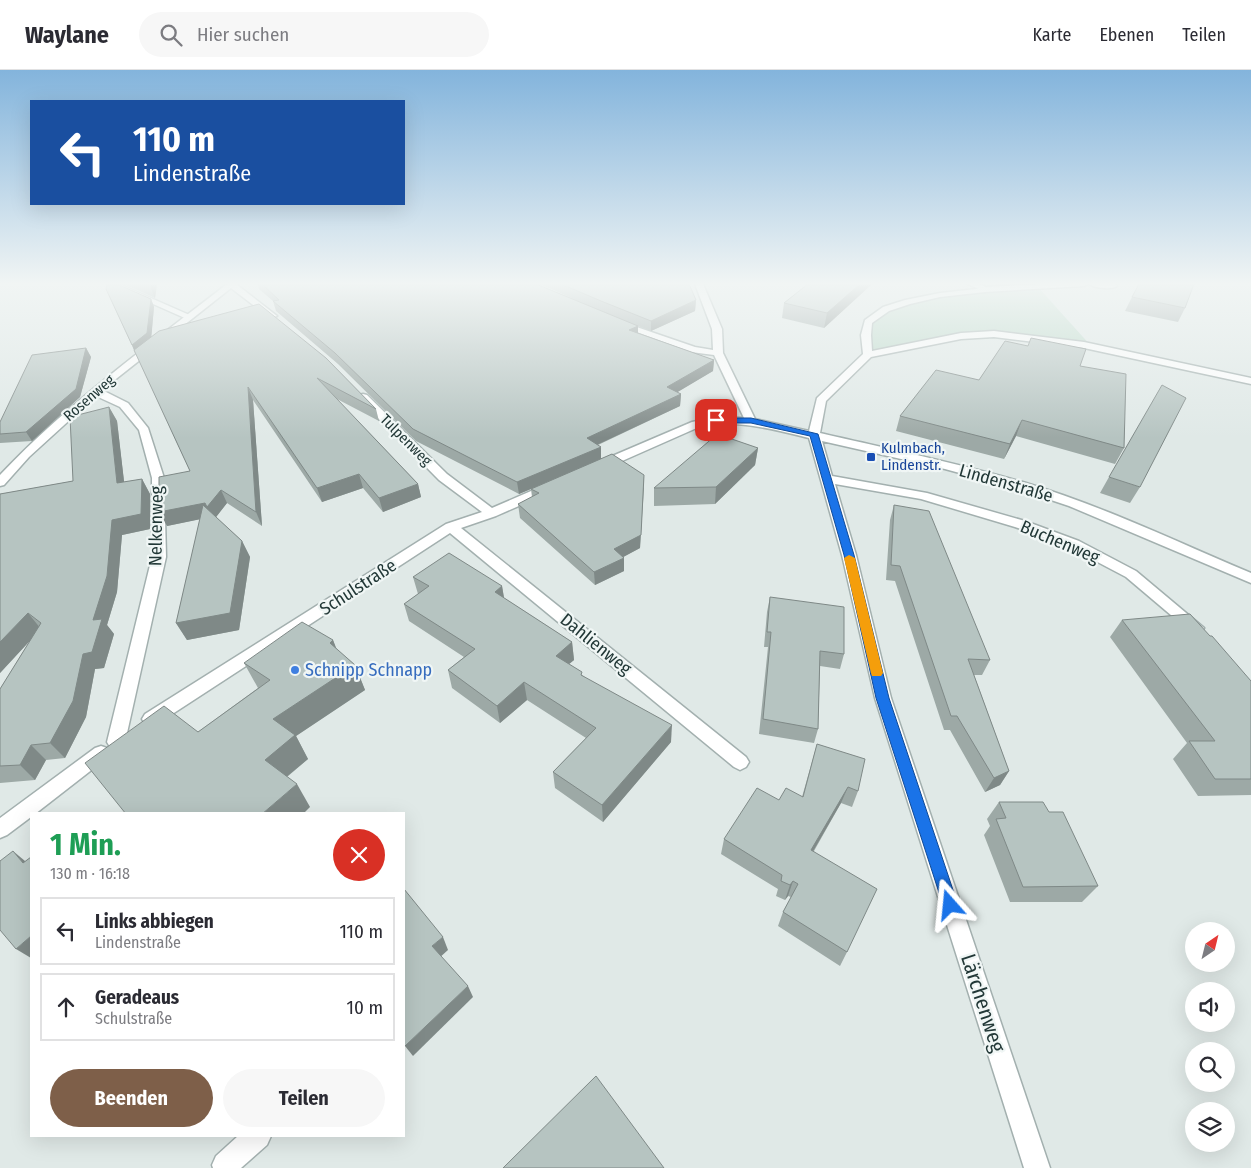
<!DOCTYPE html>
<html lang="de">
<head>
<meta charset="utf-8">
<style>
  :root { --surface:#fff; --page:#f7f7f7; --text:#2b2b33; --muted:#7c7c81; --line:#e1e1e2; --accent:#7e5f49 }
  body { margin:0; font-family:"Fira Sans Condensed",sans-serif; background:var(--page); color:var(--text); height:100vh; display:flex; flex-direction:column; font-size:19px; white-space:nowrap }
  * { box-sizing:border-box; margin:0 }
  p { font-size:16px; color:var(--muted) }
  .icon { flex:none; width:28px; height:28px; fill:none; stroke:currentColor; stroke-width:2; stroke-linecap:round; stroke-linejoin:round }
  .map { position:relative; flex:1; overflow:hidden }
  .side { position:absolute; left:30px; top:742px; width:375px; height:325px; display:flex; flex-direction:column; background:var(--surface); border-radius:0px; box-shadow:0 5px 20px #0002 }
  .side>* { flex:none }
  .guide { position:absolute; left:30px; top:30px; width:375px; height:105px; border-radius:0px; box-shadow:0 5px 20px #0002; background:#1a4fa0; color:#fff; overflow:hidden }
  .needle { width:32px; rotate:35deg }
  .buttons { position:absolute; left:1185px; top:852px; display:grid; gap:10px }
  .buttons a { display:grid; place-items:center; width:50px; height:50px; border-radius:50%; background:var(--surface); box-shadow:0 5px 20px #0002; font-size:25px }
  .pin { position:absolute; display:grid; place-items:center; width:42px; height:42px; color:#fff; margin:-21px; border-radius:10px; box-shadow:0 2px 8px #0006 }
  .me { position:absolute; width:55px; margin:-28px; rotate:342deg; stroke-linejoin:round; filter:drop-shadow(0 0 4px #0008) }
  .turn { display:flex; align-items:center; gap:18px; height:105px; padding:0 20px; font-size:22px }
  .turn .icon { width:65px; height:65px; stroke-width:2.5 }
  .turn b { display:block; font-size:35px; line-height:42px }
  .round { display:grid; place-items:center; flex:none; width:52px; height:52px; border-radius:26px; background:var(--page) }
  .head { display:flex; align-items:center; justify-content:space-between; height:85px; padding:0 20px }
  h1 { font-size:30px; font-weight:700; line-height:38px; color:#1e9e55 }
  .button { display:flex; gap:10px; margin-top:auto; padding:10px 20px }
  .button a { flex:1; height:58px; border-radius:30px; background:var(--accent); color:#fff; font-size:20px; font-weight:700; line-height:58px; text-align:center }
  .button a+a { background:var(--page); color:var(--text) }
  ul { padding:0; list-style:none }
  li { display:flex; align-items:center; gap:15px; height:68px; margin:0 10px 8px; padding:0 10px; border:2px solid var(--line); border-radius:0px }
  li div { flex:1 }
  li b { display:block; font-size:19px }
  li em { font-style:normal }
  header { display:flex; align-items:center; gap:30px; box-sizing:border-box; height:70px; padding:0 25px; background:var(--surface); border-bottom:1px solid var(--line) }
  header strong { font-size:24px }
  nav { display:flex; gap:28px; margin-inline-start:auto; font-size:18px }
  .search { width:350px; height:45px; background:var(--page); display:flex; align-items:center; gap:12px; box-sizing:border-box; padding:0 18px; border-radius:28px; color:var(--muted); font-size:19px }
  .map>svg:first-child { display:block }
  .green { fill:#bbd9c9 }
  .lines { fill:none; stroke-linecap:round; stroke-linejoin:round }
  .service-casing { stroke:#a3b0af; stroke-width:3 }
  .minor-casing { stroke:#a3b0af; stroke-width:3 }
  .service { fill:#fff; fill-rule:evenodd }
  .minor { fill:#fff; fill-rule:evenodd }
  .wall { fill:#9da9a6 }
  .shaded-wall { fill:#7f8987 }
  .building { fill:#b6c4c1; stroke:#7f8987 }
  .route { fill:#1a73e8; stroke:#114b97 }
  .slow { fill:#f59e0b }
  .transit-dot { fill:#1a4fb4; stroke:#f0f6f5; stroke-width:2 }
  .shop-dot { fill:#3f7fe0; stroke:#f0f6f5; stroke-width:2 }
  .labels { text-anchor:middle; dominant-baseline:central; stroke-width:4.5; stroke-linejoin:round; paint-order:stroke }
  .far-street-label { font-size:15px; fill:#223837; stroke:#f0f6f5 }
  .far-transit-label { font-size:15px; fill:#164399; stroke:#f0f6f5; text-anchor:start }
  .street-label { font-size:18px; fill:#223837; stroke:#f0f6f5 }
  .shop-label { font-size:18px; fill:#366cbe; stroke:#f0f6f5; text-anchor:start }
  .near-street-label { font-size:21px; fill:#223837; stroke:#f0f6f5 }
</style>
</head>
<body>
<header>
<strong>Waylane</strong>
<div class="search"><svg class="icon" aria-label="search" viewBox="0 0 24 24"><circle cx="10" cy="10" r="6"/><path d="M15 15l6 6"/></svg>Hier suchen</div>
<nav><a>Karte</a><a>Ebenen</a><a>Teilen</a></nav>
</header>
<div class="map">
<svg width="1251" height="1098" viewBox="0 0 1251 1098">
  <rect width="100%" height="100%" fill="#e0e9e7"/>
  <!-- green -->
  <path class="green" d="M 1037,216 L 1092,277 L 1021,266 L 961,266 L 868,285 L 868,252 L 908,232 L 985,220 Z"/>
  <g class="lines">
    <!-- service casing -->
    <g class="service-casing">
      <g id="service">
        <path d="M 108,214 L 119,214 L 194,247 L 187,249 Z"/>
        <path d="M 968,214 L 979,214 L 986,217 L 1042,214 L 1088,214 L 1084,216 L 985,222 Z"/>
        <path d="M 1089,214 L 1115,214 L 1117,216 C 1111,220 1095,218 1089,214 Z"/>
        <path d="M 238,1066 L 271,1066 L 267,1075 L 241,1098 L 213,1098 L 212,1095 L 216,1086 Z"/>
      </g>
    </g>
    <!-- minor casing -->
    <g class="minor-casing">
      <g id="minor">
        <path d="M 227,214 L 236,214 L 277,246 L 270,248 L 231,218 L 102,320 L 128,333 L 148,358 L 164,408 L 166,487 L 125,672 L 122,677 L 116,679 L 110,677 L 107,672 L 152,487 L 152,408 L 139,360 L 120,337 L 96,326 L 29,387 L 4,415 L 0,416 L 0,405 C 68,333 149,275 227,214 Z"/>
        <path d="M 695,214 L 703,214 L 722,259 L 723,283 L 755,349 L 809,361 L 817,328 L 863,284 L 861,265 L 865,250 L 883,237 L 905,230 L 940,223 L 985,218 L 989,220 L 985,222 L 940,227 L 910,234 L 889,241 L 872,253 L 871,265 L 872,281 L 961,263 L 994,261 L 1084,272 L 1251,308 L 1251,314 L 1084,278 L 994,267 L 961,269 L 871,287 L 826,331 L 820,363 C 889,379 958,393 1026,413 C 1103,436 1177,472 1251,503 L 1251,513 L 1069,436 L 1018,419 L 945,399 L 822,371 L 832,406 L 927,423 L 1025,451 L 1079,471 L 1136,501 L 1204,558 L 1201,562 L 1196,563 L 1191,562 L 1126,507 L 1069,477 L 1015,457 L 921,429 L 835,414 L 856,485 L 891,628 L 1050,1098 L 1024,1098 L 875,628 L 842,485 L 809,368 C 772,359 737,349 699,357 L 604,399 L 600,400 L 594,396 L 596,393 L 692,352 L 716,347 L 744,348 L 714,285 L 691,282 L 615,254 L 616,252 L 622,252 L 695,277 L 713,280 L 712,259 Z"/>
        <path d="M 363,324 L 367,325 L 447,404 L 492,438 L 545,415 L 553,415 L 555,418 L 553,421 L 496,446 L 461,458 L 746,687 L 749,692 L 746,697 L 740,700 L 734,697 L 450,463 L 157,654 L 151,656 L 145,654 L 142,649 L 145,644 L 446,454 L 482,442 L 439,410 L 359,329 L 358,327 L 359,325 Z"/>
        <path d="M 101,676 L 107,678 L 110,683 L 107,688 L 35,744 L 31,744 L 31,747 L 7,765 L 0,768 L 0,748 L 95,678 Z"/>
      </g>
    </g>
    <!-- service -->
    <use href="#service" class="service"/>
    <!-- minor -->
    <use href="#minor" class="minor"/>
  </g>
  <!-- wall -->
  <g class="wall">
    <path d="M 124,214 L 157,214 L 155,228 Z"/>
    <path d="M 258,214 L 536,214 L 576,230 L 540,214 L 689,214 L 696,230 L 695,241 L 651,261 L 638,256 L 638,263 L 714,290 L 713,301 L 677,322 L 681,324 L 680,336 L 598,375 L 601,388 L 644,418 L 640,478 L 623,487 L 624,501 L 595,515 L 520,448 L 518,434 L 532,427 L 531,419 L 519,424 L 416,371 L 338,294 L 276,241 L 273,231 L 259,219 Z"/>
    <path d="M 808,214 L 872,214 L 824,258 L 782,248 L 784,233 Z"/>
    <path d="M 106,219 L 151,229 L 154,237 L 151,267 L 259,234 L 376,339 L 379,351 L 337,329 L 418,414 L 421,427 L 383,442 L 363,418 L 322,432 L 253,330 L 262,456 L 227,433 L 216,447 L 242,471 L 250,487 L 239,560 L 187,570 L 176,553 L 200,449 L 167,456 L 190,401 Z"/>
    <path d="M 1132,227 L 1185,238 L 1178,252 L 1125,241 Z"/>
    <path d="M 86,278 L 91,287 L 80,327 L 32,371 L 0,373 L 0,352 Z"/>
    <path d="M 1080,296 L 1124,378 L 1115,394 L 1016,366 L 1004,389 L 896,361 L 900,346 L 979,310 Z"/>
    <path d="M 109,337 L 117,351 L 124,412 L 142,409 L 150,424 L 150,459 L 122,465 L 117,522 L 107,555 L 114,564 L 104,598 L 95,599 L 86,647 L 65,688 L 46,690 L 35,710 L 0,713 L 0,619 L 31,569 L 0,603 L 0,424 L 73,411 Z"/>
    <path d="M 758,378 L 755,395 L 715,434 L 654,436 L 654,418 Z"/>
    <path d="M 1109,407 L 1140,417 L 1130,433 L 1100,423 Z"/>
    <path d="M 894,435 L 990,590 L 982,605 L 974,605 L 1009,701 L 1000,715 L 985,722 L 950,660 L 944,660 L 895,511 L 886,510 L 890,450 Z"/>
    <path d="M 413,507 L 502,516 L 504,528 L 572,572 L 574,590 L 569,594 L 582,605 L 671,672 L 603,752 L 555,718 L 553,702 L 586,668 L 527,630 L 500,653 L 452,618 L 448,600 L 464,587 L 409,551 L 404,534 L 418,524 Z"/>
    <path d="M 770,527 L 844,584 L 840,599 L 820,596 L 818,659 L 814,673 L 759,664 L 768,577 L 764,577 L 767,542 Z"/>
    <path d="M 1122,550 L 1251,611 L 1251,725 L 1198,726 L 1173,689 L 1187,673 L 1110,567 Z"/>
    <path d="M 333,570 L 336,579 L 355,595 L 365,620 L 296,666 L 308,689 L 287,707 L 310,737 L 198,662 L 258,618 L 244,593 Z"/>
    <path d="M 817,674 L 858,721 L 852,737 L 841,733 L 814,781 L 847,882 L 840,896 L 778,856 L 783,842 L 791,827 L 788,826 L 785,830 L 776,826 L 778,819 L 721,784 L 724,769 L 779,730 L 802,727 Z"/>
    <path d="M 999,732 L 1098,816 L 1082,832 L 1010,832 L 984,765 L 990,756 L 987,749 Z"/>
  </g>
  <!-- shaded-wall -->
  <g class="shaded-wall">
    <path d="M 149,214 L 157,214 L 155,228 Z"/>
    <path d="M 860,214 L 872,214 L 824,258 L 827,243 Z"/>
    <path d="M 151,229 L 154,237 L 151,271 L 135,283 L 132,275 Z"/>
    <path d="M 696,230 L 695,241 L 651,261 L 651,251 Z"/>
    <path d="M 638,256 L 638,267 L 629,260 Z"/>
    <path d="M 86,278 L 91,287 L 80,327 L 32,371 L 26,362 Z"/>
    <path d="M 714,290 L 713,301 L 666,329 L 667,317 Z"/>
    <path d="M 248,317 L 253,330 L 262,456 L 256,442 Z"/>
    <path d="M 681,324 L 680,336 L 588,379 L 587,368 Z"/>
    <path d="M 109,337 L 117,351 L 126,428 L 117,413 Z"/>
    <path d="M 1022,350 L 1016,366 L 1004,389 L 1010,374 Z"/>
    <path d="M 601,377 L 601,389 L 519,424 L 517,412 Z"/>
    <path d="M 758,378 L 755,395 L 715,434 L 716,417 Z"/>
    <path d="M 359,404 L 363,418 L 322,432 L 317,418 Z"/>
    <path d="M 644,405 L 640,478 L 614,492 L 614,479 Z"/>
    <path d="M 142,409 L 150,424 L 150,459 L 122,465 L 117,522 L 107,555 L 114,564 L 104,598 L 95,599 L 86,647 L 65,688 L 50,673 L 83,584 L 93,550 L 112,450 Z"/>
    <path d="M 418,414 L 421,427 L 383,442 L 379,428 Z"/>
    <path d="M 221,420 L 227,433 L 213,451 L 211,447 L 167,456 L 159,442 Z"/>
    <path d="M 242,471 L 250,487 L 239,560 L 187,570 L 176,553 Z"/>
    <path d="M 624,488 L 624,501 L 595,515 L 594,502 Z"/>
    <path d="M 502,516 L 505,534 L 495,522 Z"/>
    <path d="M 28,543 L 41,559 L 0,603 L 0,572 Z"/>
    <path d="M 333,570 L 343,595 L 330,573 Z"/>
    <path d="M 572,572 L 574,590 L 558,603 L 556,586 Z"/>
    <path d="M 355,595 L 365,620 L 296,666 L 308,689 L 279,713 L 265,690 L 273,649 Z"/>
    <path d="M 524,612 L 527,630 L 500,653 L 497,636 Z"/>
    <path d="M 672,655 L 671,672 L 603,752 L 602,735 Z"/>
    <path d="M 31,675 L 46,690 L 35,710 L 20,695 Z"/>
    <path d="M 1009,701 L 1000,715 L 985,722 L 994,708 Z"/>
    <path d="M 297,714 L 310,737 L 303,744 L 262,744 Z"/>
    <path d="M 848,717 L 841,733 L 805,795 L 811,780 Z"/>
    <path d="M 13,781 L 31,796 L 23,793 Z"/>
    <path d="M 793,811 L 788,826 L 785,830 L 790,815 Z"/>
    <path d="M 31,866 L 31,888 L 16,879 Z"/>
    <path d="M 443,867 L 448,880 L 438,889 L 432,876 Z"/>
    <path d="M 468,916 L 473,927 L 413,986 L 405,976 Z"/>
  </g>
  <!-- building -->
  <g class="building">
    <path d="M 107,214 L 117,214 L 151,229 L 147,263 L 132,275 L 106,219 Z"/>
    <path d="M 262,214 L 536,214 L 638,256 L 629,260 L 714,290 L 667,317 L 681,324 L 587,368 L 601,377 L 517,412 L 413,359 L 335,283 L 273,231 L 279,230 Z"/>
    <path d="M 561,214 L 689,214 L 696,230 L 651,251 L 601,231 Z"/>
    <path d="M 808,214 L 860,214 L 827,243 L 784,233 Z"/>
    <path d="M 1139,214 L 1194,214 L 1185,238 L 1132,227 Z"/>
    <path d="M 259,234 L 326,288 L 376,339 L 317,308 L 418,414 L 379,428 L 359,404 L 317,418 L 248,317 L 256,442 L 221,420 L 207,437 L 205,433 L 159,442 L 159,407 L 190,401 L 134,280 L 159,261 Z"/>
    <path d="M 1031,268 L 1086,279 L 1080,296 L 1126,304 L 1124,378 L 1022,350 L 1010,374 L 900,346 L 936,300 L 979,310 L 1005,271 L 1028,276 Z"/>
    <path d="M 86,278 L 76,319 L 26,362 L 0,364 L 0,352 L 32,285 Z"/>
    <path d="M 1162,315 L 1186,328 L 1140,417 L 1109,407 Z"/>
    <path d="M 109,337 L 117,413 L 142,409 L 141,444 L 112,450 L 107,506 L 93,550 L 102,549 L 92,582 L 83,584 L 73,631 L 50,673 L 31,675 L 20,695 L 0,696 L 0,619 L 41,553 L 28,543 L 0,572 L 0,424 L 73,411 L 70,347 Z"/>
    <path d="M 715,366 L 723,366 L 758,378 L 716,417 L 654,418 Z"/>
    <path d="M 612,384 L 644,405 L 641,465 L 614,479 L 624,488 L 594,502 L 518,434 L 539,423 L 531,419 Z"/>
    <path d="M 203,435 L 242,471 L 230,543 L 176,553 Z"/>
    <path d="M 894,435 L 929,441 L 990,590 L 968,589 L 1009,701 L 994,708 L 957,646 L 951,646 L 900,496 L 891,495 Z"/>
    <path d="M 449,483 L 502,516 L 495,522 L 572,572 L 556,586 L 582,602 L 581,605 L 672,655 L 602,735 L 553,702 L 596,658 L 524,612 L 497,636 L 448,600 L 475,579 L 404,534 L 429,516 L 413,507 Z"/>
    <path d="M 770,527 L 844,537 L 844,584 L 820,581 L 818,659 L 763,649 L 771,562 L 767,562 Z"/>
    <path d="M 1190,544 L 1210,566 L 1212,566 L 1251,611 L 1251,709 L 1215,709 L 1189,671 L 1215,671 L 1122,550 Z"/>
    <path d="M 302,552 L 333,570 L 330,573 L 355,595 L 273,649 L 295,665 L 265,690 L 297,714 L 262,744 L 126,744 L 85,693 L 164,636 L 198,662 L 270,610 L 244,593 Z"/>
    <path d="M 817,674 L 865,689 L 858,721 L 848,717 L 811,780 L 877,819 L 847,882 L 783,842 L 798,814 L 793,811 L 790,815 L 781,811 L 782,805 L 724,769 L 757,718 L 779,730 L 786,718 L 803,727 Z"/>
    <path d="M 999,732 L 1043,732 L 1049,742 L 1063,742 L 1098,816 L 1023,817 L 996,749 L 1006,748 Z"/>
    <path d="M 13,781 L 23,793 L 31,787 L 31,866 L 16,879 L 0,860 L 0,791 Z"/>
    <path d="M 404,819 L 443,867 L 432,876 L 468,916 L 405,976 L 404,974 Z"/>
    <path d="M 596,1006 L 664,1098 L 503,1098 Z"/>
  </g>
  <!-- sky -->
  <linearGradient id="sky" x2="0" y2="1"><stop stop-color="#83b4dc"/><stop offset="0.58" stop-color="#f1f5f4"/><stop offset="1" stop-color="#f1f5f4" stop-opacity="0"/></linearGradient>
  <rect width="1251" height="368" fill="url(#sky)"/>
  <!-- route -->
  <path class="route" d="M 713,348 L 751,348 L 818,364 L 854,485 L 889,628 L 958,835 L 956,840 L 950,843 L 945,840 L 943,835 L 876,628 L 844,485 L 810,366 L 751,353 L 716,353 L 712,350 Z"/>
  <!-- slow -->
  <path class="slow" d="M 849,485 L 855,488 L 883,603 L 881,606 L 872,606 L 871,603 L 844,488 Z"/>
  <!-- markers -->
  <rect class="transit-dot" x="866" y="382" width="10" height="10" rx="2.5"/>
  <circle class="shop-dot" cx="295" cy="600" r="5"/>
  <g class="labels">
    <!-- far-street labels -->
    <g class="far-street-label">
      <text transform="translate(89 328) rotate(-41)">Rosenweg</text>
      <text transform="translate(406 370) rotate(45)">Tulpenweg</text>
    </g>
    <!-- far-transit labels -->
    <g class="far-transit-label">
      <text x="881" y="378">Kulmbach,<tspan x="881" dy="17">Lindenstr.</tspan></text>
    </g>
    <!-- street labels -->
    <g class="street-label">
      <text transform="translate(1006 413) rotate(16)">Lindenstraße</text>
      <text transform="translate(156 456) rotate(-89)">Nelkenweg</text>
      <text transform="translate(1060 472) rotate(23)">Buchenweg</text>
      <text transform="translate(358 517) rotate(-33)">Schulstraße</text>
      <text transform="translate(596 574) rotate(39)">Dahlienweg</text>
    </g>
    <!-- shop labels -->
    <g class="shop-label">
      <text x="305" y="600">Schnipp Schnapp</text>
    </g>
    <!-- near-street labels -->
    <g class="near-street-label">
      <text transform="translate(983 933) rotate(72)">Lärchenweg</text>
    </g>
  </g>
</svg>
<div class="buttons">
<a><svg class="needle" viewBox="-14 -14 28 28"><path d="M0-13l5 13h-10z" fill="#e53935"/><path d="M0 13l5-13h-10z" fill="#7c7c81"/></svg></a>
<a><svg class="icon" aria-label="sound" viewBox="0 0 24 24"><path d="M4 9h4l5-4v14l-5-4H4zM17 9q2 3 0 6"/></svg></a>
<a><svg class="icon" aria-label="search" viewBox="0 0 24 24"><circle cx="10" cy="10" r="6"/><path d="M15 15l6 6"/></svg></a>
<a><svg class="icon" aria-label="layers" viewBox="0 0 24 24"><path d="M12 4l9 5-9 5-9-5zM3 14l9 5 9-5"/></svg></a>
</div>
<div class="pin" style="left:716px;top:350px;background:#d93025"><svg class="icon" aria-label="arrive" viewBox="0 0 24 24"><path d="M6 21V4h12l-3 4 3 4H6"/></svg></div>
<svg class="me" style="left:950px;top:835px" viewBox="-20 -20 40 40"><path d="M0-17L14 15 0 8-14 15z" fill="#1a73e8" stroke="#fff" stroke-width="4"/></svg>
<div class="guide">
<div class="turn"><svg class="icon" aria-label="left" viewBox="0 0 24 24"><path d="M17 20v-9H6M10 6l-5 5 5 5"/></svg><div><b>110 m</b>Lindenstraße</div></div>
</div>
<section class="side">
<div class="head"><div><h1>1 Min.</h1><p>130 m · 16:18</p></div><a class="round" style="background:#d93025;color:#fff"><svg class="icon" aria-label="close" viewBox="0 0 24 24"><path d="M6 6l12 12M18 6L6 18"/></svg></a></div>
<ul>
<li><svg class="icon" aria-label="left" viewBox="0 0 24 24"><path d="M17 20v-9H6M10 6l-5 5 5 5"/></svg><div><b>Links abbiegen</b><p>Lindenstraße</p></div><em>110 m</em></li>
<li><svg class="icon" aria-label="ahead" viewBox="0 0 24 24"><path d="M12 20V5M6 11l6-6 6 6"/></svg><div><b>Geradeaus</b><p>Schulstraße</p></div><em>10 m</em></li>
</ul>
<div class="button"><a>Beenden</a><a>Teilen</a></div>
</section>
</div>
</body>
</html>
